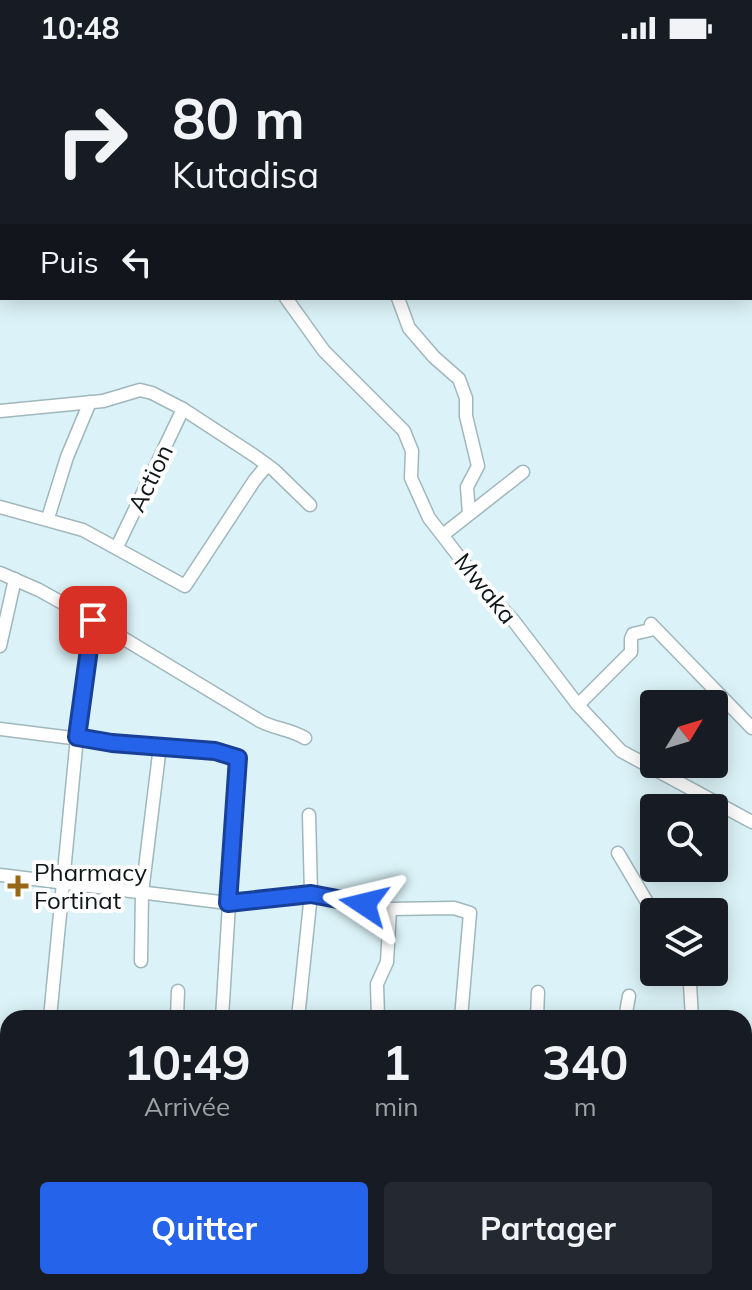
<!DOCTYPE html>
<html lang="fr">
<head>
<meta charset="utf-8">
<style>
  :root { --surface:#171b24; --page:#242831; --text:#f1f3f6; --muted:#9ea1a6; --accent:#2563eb }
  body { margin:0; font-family:Mulish,sans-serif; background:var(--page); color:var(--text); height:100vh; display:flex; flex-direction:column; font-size:30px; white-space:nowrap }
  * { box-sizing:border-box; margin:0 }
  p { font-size:26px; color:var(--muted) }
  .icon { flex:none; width:44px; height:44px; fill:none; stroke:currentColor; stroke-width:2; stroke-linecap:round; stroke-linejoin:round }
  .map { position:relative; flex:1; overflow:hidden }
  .drawer { position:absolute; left:0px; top:954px; width:752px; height:280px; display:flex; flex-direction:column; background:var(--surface); border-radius:24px 24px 0 0; box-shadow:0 4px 20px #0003 }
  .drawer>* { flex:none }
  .top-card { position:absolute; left:0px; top:0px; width:752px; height:244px; box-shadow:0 4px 20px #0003; background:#171b24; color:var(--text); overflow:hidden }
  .needle { width:52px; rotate:52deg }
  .fabs { position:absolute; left:640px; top:634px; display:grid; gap:16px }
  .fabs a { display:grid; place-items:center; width:88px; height:88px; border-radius:8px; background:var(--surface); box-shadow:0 4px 20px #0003; font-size:40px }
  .pin { position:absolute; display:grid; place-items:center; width:68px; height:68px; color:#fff; margin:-34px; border-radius:16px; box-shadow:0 4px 12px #0006 }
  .me { position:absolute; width:88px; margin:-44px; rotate:280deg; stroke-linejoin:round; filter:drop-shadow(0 0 6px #0008) }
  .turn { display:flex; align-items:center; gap:28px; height:168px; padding:0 40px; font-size:36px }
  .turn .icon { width:104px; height:104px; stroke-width:2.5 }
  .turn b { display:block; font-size:56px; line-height:68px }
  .then { display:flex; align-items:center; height:76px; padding:0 40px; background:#0003; gap:16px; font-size:30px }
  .eta { display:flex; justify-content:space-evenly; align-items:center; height:136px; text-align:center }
  .eta b { font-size:48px; font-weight:700; line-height:56px }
  .action { display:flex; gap:16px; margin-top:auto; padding:16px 40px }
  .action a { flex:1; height:92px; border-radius:8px; background:var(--accent); color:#fff; font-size:32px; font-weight:700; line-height:92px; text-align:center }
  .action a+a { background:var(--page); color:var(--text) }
  .status { display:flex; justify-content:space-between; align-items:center; height:56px; padding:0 40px; background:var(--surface); direction:ltr }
  .status svg { height:22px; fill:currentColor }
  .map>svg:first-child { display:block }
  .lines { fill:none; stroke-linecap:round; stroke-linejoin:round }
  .minor-casing { stroke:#a0b7bc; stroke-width:15 }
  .minor { stroke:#fff; stroke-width:12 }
  .route-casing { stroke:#184099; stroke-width:20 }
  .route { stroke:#2563eb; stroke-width:14 }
  .poi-dot { fill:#976818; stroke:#fff; stroke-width:3 }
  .labels { text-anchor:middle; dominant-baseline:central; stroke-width:8; stroke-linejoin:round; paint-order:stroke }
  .street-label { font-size:24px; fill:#0e1618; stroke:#fff }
  .poi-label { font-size:24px; fill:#0e1618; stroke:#fff; text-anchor:start }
</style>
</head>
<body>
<div class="status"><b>10:48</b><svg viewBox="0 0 49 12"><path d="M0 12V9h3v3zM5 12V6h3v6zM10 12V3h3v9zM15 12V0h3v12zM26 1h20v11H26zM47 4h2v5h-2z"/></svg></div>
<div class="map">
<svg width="752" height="1234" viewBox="0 0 752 1234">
  <rect width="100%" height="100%" fill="#dbf3f8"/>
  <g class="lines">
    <!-- minor casing -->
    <g class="minor-casing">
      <g id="minor">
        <path d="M 179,0 L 183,2"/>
        <path d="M 261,0 L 263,2"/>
        <path d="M 0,88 L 2,87"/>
        <path d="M 750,131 L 752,134"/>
        <path d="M 286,242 L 324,295 L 404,375 L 412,395 L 411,422 L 429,462 L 484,533 L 513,564 L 578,649 L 621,695 L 752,766"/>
        <path d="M 398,242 L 409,272 L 434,301 L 459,323 L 466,342 L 466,360 L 478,410 L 467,431 L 469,458"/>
        <path d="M 0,355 L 103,345 L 140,334 L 152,337 L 183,353 L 255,400 L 274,414 L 310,449"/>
        <path d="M 0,451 L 83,474 L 185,530 L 254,425 L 267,409"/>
        <path d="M 48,462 L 67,401 L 90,346"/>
        <path d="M 444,478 L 523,416"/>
        <path d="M 117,491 L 183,353"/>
        <path d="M 0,517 L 39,534 L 93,564 L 260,665 C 275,673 290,673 305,682"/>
        <path d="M 0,590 L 15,523"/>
        <path d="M 578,649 L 631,596 L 631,583 L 633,578 L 650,574 L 651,568 L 752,672"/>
        <path d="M 0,673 L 112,687 L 215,695 L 238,702 L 222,962"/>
        <path d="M 618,797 L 654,858"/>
        <path d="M 0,819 L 228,847 L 311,838 L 390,853 L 454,852 L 470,857 L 461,962"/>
        <path d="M 141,905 L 142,837 L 160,690"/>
        <path d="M 687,916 L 690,928 L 692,962"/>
        <path d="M 50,962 L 77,681 L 93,564"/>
        <path d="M 177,962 L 178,935"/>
        <path d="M 298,962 L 311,838 L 309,759"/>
        <path d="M 378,962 L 377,928 L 387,906 L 390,853"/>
        <path d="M 537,962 L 538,936"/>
        <path d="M 625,962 L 629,940"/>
        <path d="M 0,996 L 8,998"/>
        <path d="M 744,1050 L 752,1051"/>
        <path d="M 0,1086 L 8,1088"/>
        <path d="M 0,1175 L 8,1178"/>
        <path d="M 171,1226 L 180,1230 L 216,1234"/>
        <path d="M 528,1226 L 530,1234"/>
        <path d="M 593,1234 L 594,1226"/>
        <path d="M 664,1234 L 666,1226"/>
        <path d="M 743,1234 L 752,1200"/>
      </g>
    </g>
    <!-- minor -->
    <use href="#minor" class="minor"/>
  </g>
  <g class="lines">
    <!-- route casing -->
    <g class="route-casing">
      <path id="route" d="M 93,564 L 77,681 L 112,687 L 215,695 L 238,702 L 228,847 L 311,838 L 364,848"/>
    </g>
    <!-- route -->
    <use href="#route" class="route"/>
  </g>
  <!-- markers -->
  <path class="poi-dot" d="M14 818h8v8h8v8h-8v8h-8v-8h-8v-8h8z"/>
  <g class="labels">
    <!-- street labels -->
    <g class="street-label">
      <text transform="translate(150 422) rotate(-64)">Action</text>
      <text transform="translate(486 532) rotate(51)">Mwaka</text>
    </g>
    <!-- poi labels -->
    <g class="poi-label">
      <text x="34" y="816">Pharmacy<tspan x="34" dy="28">Fortinat</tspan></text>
    </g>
  </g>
</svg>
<div class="fabs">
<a><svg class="needle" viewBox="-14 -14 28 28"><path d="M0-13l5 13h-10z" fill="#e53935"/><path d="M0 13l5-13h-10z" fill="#9ea1a6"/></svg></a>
<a><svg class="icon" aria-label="search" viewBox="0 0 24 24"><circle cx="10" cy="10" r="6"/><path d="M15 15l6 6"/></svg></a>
<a><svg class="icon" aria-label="layers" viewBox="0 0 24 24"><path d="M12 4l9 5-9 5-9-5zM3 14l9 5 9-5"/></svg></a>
</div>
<div class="pin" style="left:93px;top:564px;background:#d93025"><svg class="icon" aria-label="arrive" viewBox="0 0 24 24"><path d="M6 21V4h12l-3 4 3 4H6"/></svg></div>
<svg class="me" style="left:364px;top:848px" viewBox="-20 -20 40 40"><path d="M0-17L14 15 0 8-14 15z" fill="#2563eb" stroke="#fff" stroke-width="4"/></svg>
<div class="top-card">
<div class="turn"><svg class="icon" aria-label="right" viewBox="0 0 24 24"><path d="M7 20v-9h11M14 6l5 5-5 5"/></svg><div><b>80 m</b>Kutadisa</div></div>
<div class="then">Puis<svg class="icon" aria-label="left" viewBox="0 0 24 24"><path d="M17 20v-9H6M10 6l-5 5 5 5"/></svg></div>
</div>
<section class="drawer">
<div class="eta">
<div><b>10:49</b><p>Arrivée</p></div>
<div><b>1</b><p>min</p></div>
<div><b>340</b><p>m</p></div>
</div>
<div class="action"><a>Quitter</a><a>Partager</a></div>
</section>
</div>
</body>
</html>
